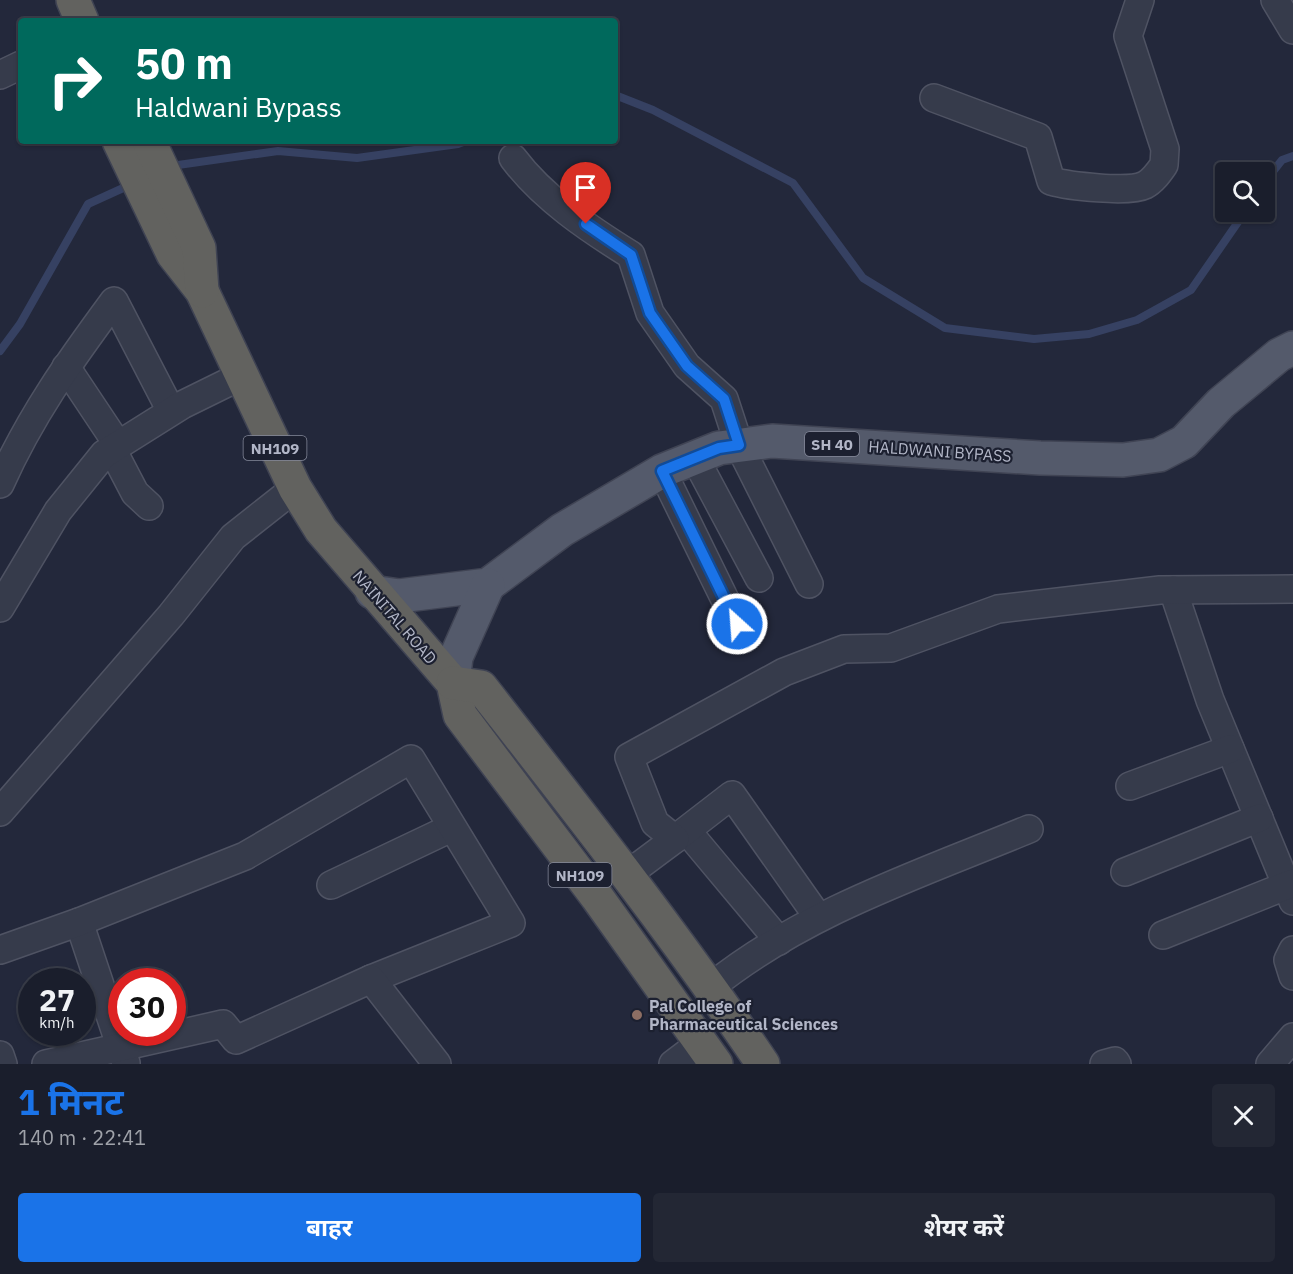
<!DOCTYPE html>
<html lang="hi">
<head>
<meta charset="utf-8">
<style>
  :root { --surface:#1a1e2c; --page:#232734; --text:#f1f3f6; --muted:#9fa2a9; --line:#383c48; --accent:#1a73e8 }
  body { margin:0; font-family:"IBM Plex Sans","Noto Sans Devanagari",sans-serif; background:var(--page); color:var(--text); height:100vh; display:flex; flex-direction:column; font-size:22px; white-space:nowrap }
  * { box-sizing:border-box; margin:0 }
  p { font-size:20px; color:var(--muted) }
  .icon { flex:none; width:33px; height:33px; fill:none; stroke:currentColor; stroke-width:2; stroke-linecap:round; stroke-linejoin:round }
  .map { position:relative; height:1064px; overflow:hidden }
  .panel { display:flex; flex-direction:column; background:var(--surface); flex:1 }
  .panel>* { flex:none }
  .top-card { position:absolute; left:18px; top:18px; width:600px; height:126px; border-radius:6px; box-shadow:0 2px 4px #0004,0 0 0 2px var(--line); background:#00695c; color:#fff; overflow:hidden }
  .fabs { position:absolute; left:1215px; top:162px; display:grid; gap:12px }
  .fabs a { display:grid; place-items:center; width:60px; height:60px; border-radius:6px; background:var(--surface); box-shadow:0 2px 4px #0004,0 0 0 2px var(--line); font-size:30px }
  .speed { position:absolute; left:18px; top:968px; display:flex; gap:12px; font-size:30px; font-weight:700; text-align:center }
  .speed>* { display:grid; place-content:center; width:78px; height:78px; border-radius:50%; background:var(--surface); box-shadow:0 2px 4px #0004,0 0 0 2px var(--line); line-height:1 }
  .speed small { font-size:15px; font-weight:400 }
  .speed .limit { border:9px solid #d22; background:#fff; color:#111 }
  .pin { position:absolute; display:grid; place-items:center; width:51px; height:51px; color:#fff; margin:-62px -26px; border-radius:50% 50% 50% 0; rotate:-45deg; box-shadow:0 0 6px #0007 }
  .pin .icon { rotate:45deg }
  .me { position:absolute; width:66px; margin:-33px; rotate:334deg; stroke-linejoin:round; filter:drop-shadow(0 0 4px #0008) }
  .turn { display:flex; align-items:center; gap:21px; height:126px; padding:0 18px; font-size:27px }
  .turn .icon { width:78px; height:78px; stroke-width:2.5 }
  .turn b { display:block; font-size:42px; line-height:51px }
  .round { display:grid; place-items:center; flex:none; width:63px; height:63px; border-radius:6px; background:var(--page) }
  .overview { display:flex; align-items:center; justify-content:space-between; height:102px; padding:0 18px }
  h1 { font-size:36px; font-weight:700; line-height:45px; color:var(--accent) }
  .cta { display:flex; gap:12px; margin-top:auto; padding:12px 18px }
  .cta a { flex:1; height:69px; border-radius:6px; background:var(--accent); color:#fff; font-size:24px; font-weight:700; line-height:69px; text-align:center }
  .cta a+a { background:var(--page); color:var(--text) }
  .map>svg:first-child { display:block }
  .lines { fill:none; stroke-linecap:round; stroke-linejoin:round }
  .stream { stroke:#364162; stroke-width:8 }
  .minor-casing { stroke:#4f5363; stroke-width:30 }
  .primary-casing { stroke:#404454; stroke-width:36 }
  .trunk-casing { stroke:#3f4353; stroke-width:36 }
  .minor { stroke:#363b4b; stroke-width:27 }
  .primary { stroke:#545a6b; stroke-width:33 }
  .trunk { stroke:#62625f; stroke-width:33 }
  .route-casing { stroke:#114b97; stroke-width:15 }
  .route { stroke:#1a73e8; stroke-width:10 }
  .education-dot { fill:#8d6e63; stroke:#1c2030; stroke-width:2 }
  .labels { text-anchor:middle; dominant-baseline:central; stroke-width:4.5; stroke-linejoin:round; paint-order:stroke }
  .shield { fill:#1c2030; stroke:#85899a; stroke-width:1.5 }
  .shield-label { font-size:15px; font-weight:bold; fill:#b2b6c7 }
  .street-label { font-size:16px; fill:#b2b6c7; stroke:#1c2030 }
  .poi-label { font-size:16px; font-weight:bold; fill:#b2b6c7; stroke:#1c2030; text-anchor:start }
</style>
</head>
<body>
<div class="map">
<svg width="1293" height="1064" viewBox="0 0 1293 1064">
  <rect width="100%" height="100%" fill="#23283b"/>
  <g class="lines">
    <!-- stream -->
    <g class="stream">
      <path d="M 615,95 L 653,110 L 793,183 L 863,278 L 945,328 L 1034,339 L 1089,334 L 1137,320 L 1191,290 L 1245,212"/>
      <path d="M 171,166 L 278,151 L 357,158 L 458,144 L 466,141"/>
      <path d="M 1264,183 L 1282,160 L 1293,156"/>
      <path d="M 0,351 L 20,324 L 88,204 L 132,184"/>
    </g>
    <!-- minor casing -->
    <g class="minor-casing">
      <g id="minor">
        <path d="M 1275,0 L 1293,30"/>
        <path d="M 0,75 L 21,65"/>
        <path d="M 934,98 L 1038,137 L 1051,181 C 1068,186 1129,193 1145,185 C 1153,181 1159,172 1164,165 L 1165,149 L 1128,36 L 1140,0"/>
        <path d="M 513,158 C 543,198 589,229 631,255 L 650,313 L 687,366 L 724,399 L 739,445 L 809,584"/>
        <path d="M 66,367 L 118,445"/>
        <path d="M 112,449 L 135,493 L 149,506"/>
        <path d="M 695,458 L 759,578"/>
        <path d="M 662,471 L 737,624"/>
        <path d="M 0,484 C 31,415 69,362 114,301 L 171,411"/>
        <path d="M 1173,590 L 1210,700 L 1293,901"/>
        <path d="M 0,608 L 58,511 L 104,454 L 182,405 L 243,375"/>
        <path d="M 1130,786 L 1230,749"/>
        <path d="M 0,812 L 171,615 L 233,537 L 295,488"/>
        <path d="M 687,831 L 779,941"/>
        <path d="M 675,839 L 732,795 L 818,917"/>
        <path d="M 1125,872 L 1259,818"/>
        <path d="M 628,874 L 675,839 L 655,823 L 629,757 L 784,672 L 844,649 L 891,648 L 998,609 L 1160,590 L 1293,589"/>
        <path d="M 331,885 L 451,828"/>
        <path d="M 79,922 L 126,1063"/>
        <path d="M 1163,935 L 1293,883"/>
        <path d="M 0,950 L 79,922 L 245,856 L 411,759 L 511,923 L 371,979"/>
        <path d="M 1293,950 L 1288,960 L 1293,976"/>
        <path d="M 711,987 C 804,912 920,874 1029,829"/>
        <path d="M 0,1055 L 3,1064"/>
        <path d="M 46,1064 L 223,1024 L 236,1040 L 371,979 L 437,1064"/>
        <path d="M 673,1064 L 702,1042"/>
        <path d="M 1104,1064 L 1115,1061 L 1117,1064"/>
        <path d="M 1270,1064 L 1293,1037"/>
      </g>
    </g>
    <!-- primary casing -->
    <g class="primary-casing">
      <g id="primary">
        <path d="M 372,592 L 399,596 L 488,585 L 562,530 L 662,471 L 719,448 L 772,441 L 1040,458 L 1123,460 L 1159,455 L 1184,442 L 1221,403 L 1279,355 L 1293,348"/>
        <path d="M 453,683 L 456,657 L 488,585"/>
      </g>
    </g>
    <!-- trunk casing -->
    <g class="trunk-casing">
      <g id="trunk">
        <path d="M 73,0 L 82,21"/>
        <path d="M 119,141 L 173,254 L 202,291 L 295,488 L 321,530 L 453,683 L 460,715 L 597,897 L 716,1064"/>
        <path d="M 149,141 L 199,248 L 202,291"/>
        <path d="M 453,683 L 481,687 C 578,811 675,934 763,1064"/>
      </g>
    </g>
    <!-- minor -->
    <use href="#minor" class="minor"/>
    <!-- primary -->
    <use href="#primary" class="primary"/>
    <!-- trunk -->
    <use href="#trunk" class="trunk"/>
  </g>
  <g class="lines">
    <!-- route casing -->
    <g class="route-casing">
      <path id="route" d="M 586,224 L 631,255 L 650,313 L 687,366 L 724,399 L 739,445 L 719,448 L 662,471 L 737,624"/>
    </g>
    <!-- route -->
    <use href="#route" class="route"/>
  </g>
  <!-- markers -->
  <circle class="education-dot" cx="637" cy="1015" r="6"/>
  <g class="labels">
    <!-- shield labels -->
    <g class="shield">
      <rect x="805" y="432" width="54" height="24" rx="4.5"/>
      <rect x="243.5" y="436" width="63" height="24" rx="4.5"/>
      <rect x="548.5" y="863" width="63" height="24" rx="4.5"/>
    </g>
    <g class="shield-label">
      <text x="832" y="444">SH 40</text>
      <text x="275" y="448">NH109</text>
      <text x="580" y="875">NH109</text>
    </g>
    <!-- street labels -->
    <g class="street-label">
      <text transform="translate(940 451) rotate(4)">HALDWANI BYPASS</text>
      <text transform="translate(395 617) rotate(49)">NAINITAL ROAD</text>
    </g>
    <!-- poi labels -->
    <g class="poi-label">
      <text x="649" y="1006">Pal College of<tspan x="649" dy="18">Pharmaceutical Sciences</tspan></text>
    </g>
  </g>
</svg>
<div class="fabs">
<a><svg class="icon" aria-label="search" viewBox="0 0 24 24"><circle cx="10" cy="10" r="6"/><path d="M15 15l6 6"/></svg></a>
</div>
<div class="speed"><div>27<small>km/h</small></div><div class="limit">30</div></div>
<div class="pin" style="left:586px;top:224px;background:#d93025"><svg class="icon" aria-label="arrive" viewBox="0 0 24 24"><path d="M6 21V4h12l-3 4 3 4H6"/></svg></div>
<svg class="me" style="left:737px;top:624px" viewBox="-20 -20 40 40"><circle r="17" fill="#1a73e8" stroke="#fff" stroke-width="3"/><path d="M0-11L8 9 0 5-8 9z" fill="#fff"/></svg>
<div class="top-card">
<div class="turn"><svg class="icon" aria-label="right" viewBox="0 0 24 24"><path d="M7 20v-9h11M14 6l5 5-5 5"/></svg><div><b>50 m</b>Haldwani Bypass</div></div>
</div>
</div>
<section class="panel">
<div class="overview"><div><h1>1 मिनट</h1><p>140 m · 22:41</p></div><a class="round"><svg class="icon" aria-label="close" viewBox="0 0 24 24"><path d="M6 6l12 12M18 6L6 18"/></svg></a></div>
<div class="cta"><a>बाहर</a><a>शेयर करें</a></div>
</section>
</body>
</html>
